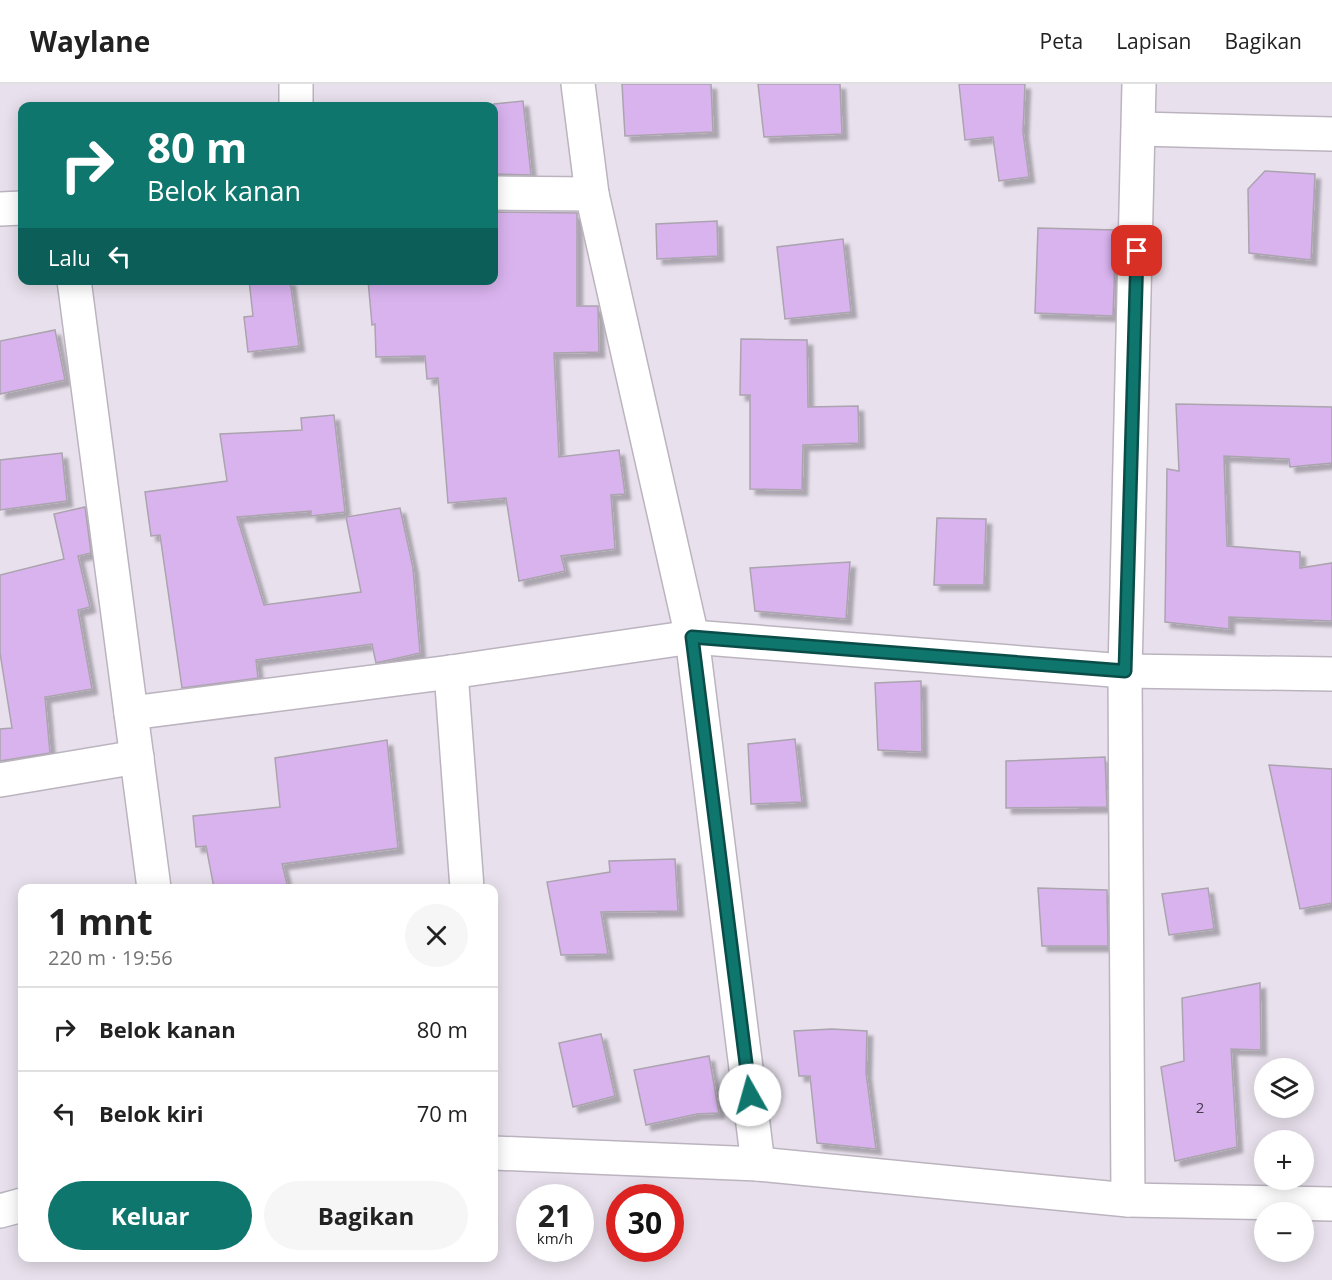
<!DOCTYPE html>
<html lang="id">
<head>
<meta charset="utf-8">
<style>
  :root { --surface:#fff; --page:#f6f6f6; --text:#222; --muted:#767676; --line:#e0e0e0; --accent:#0f766e }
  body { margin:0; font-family:"Open Sans",sans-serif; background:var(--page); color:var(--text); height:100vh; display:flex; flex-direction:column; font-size:22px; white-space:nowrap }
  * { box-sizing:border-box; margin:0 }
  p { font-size:20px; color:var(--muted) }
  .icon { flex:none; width:33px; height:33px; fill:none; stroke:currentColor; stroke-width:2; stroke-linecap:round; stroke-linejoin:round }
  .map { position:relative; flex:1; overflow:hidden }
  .panel { position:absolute; left:18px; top:800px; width:480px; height:378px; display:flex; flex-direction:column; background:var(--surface); border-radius:12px; box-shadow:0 3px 15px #0003 }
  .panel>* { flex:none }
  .banner { position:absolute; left:18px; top:18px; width:480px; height:183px; border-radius:12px; box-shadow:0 3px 15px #0003; background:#0f766e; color:#fff; overflow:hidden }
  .buttons { position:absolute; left:1254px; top:974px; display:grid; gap:12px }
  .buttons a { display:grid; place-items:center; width:60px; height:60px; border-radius:50%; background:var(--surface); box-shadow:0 3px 15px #0003; font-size:30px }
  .speed { position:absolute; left:516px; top:1100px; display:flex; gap:12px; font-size:30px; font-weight:700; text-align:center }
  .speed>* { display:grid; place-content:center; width:78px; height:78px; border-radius:50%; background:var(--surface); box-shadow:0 3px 15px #0003; line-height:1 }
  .speed small { font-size:15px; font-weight:400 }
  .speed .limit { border:9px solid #d22; background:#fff; color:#111 }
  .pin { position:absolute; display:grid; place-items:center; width:51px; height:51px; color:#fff; margin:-26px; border-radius:12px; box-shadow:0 3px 9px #0006 }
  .me { position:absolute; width:66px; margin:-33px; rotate:353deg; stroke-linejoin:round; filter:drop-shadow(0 0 4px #0008) }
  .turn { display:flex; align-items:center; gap:21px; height:126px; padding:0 30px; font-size:27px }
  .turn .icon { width:78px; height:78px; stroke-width:2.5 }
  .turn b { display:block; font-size:42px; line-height:51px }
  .then { display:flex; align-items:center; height:57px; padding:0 30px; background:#0003; gap:12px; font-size:22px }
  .round { display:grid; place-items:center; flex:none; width:63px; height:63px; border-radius:32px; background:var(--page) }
  .headline { display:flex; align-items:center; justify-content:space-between; height:102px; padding:0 30px }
  h1 { font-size:36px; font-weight:700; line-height:45px }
  .action { display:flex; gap:12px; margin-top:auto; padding:12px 30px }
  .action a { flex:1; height:69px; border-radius:36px; background:var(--accent); color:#fff; font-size:24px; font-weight:700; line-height:69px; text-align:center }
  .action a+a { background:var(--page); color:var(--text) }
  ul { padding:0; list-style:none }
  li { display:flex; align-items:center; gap:18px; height:84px; padding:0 30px; border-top:2px solid var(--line) }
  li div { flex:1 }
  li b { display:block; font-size:22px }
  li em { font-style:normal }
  header { display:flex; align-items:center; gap:36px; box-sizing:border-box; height:84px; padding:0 30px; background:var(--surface); border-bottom:2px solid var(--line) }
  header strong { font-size:28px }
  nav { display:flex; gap:33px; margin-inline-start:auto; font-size:21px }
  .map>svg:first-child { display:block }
  .building { fill:#d9b3ee; stroke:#aba4af; stroke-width:1.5; filter:url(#shadow) }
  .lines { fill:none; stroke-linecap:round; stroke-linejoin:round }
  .minor-casing { stroke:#bbb4bf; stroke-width:36 }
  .minor { stroke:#fff; stroke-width:33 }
  .route-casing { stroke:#0a4d48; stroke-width:15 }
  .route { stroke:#0f766e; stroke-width:10 }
  .labels { text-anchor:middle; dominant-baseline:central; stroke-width:4.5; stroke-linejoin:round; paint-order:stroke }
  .number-label { font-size:15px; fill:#453a4c }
</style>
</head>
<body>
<header>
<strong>Waylane</strong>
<nav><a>Peta</a><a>Lapisan</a><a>Bagikan</a></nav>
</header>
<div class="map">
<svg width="1332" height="1196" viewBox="0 0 1332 1196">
  <defs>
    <filter id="shadow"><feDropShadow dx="5.5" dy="5.5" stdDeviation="1.5" flood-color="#0004"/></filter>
  </defs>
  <rect width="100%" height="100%" fill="#e8e1ed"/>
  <!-- building -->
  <g class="building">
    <path d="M 622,0 L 711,0 L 713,48 L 625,52 Z"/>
    <path d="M 758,0 L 840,0 L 842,50 L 764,53 Z"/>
    <path d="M 959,0 L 1025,0 L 1023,48 L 1029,93 L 999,97 L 993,53 L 965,56 Z"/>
    <path d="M 523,17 L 531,91 L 494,90 L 494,20 Z"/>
    <path d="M 1265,87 L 1315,90 L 1311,176 L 1249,169 L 1248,105 Z"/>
    <path d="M 494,128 L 577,129 L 577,222 L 598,222 L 599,268 L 554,269 L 559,373 L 619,366 L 625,410 L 611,411 L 615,465 L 561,472 L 565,487 L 519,497 L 506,414 L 448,419 L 438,294 L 427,295 L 425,272 L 376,273 L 375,240 L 372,241 L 368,196 L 494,196 Z"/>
    <path d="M 717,137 L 718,172 L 657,175 L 656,140 Z"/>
    <path d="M 1038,144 L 1116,146 L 1113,232 L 1035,229 Z"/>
    <path d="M 843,155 L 851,228 L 785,235 L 777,163 Z"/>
    <path d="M 249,196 L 290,196 L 299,262 L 248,268 L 244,233 L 253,232 Z"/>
    <path d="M 55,246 L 65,296 L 0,310 L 0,257 Z"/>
    <path d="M 741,255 L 807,256 L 808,323 L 858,322 L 859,359 L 803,361 L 802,406 L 750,405 L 750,311 L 740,311 Z"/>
    <path d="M 1176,320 L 1332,323 L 1332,379 L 1290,383 L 1289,375 L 1224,372 L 1227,462 L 1300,468 L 1300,484 L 1332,479 L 1332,537 L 1229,533 L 1229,545 L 1165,538 L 1167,385 L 1179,387 Z"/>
    <path d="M 334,331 L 345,428 L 311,432 L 311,427 L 237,433 L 264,521 L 361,508 L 346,433 L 400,424 L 413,484 L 420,569 L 376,579 L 372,560 L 256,576 L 258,594 L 182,604 L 160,451 L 151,452 L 145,408 L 227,397 L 220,350 L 302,346 L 301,334 Z"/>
    <path d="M 62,369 L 67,417 L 0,426 L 0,376 Z"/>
    <path d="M 85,423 L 91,469 L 78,472 L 90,523 L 78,526 L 92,605 L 45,613 L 50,669 L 0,677 L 0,645 L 12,644 L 0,569 L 0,491 L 64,475 L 54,430 Z"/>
    <path d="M 937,434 L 986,435 L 984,501 L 934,501 Z"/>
    <path d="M 850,478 L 846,535 L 755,527 L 750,484 Z"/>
    <path d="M 921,597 L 922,668 L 878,666 L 875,599 Z"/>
    <path d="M 795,655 L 802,718 L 751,720 L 748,660 Z"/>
    <path d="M 387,656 L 398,764 L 282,780 L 288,804 L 214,804 L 206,762 L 196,763 L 193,732 L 280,723 L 275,674 Z"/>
    <path d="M 1105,673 L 1107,723 L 1006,724 L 1006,677 Z"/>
    <path d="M 1269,681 L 1332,685 L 1332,819 L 1300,825 Z"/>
    <path d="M 675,775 L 678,827 L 601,828 L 608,870 L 561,871 L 547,798 L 610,788 L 609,777 Z"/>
    <path d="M 1038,804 L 1107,806 L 1108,862 L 1042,862 Z"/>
    <path d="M 1208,804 L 1214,845 L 1169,851 L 1162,810 Z"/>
    <path d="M 1260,899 L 1261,966 L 1231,965 L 1237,1063 L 1175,1077 L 1161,983 L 1184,977 L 1182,914 Z"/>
    <path d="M 832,945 L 867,947 L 866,989 L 876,1065 L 817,1059 L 810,992 L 799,992 L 794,947 Z"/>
    <path d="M 601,950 L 615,1012 L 573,1023 L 559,959 Z"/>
    <path d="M 709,972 L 719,1029 L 697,1030 L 646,1041 L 634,986 Z"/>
  </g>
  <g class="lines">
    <!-- minor casing -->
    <g class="minor-casing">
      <g id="minor">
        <path d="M 578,0 L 592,110 L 692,553 L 758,1080"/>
        <path d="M 296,22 L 296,0"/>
        <path d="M 1140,45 L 1332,50"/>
        <path d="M 494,109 L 592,110"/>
        <path d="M 0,125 L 22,124"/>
        <path d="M 74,196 L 154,804"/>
        <path d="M 451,588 L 467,804"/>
        <path d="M 131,629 L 451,588 L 692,553 L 1125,587 L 1332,590"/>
        <path d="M 0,696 L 137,673"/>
        <path d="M 494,1069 L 758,1080 L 1128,1116 L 1332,1120"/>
        <path d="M 1128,1116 L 1125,587 L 1139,0"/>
        <path d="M 0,1127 L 22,1121"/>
      </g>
    </g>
    <!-- minor -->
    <use href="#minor" class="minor"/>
  </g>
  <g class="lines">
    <!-- route casing -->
    <g class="route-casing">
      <path id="route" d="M 750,1011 L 692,553 L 1125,587 L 1137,167"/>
    </g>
    <!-- route -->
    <use href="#route" class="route"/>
  </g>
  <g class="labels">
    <!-- number labels -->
    <g class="number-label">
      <text x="1200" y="1023">2</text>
    </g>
  </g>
</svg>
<div class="buttons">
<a><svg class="icon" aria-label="layers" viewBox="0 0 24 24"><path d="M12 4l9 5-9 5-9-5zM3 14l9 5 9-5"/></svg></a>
<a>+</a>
<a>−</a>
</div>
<div class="speed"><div>21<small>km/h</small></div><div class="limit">30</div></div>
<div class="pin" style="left:1137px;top:167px;background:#d93025"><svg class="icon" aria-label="arrive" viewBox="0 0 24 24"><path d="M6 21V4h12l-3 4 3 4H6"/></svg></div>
<svg class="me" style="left:750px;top:1011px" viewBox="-20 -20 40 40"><circle r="19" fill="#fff"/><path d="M0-13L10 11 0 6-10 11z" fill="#0f766e"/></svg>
<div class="banner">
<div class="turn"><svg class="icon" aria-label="right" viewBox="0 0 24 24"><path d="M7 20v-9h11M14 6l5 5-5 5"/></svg><div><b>80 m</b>Belok kanan</div></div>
<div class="then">Lalu<svg class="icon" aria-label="left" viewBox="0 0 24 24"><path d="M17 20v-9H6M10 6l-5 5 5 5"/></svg></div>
</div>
<section class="panel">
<div class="headline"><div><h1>1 mnt</h1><p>220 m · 19:56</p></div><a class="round"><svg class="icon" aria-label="close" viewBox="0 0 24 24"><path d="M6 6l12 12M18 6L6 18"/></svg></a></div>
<ul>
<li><svg class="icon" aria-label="right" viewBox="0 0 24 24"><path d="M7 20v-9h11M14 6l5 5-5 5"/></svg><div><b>Belok kanan</b></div><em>80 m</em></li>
<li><svg class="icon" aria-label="left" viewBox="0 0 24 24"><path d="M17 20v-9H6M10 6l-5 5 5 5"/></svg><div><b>Belok kiri</b></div><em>70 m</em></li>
</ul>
<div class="action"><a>Keluar</a><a>Bagikan</a></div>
</section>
</div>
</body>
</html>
